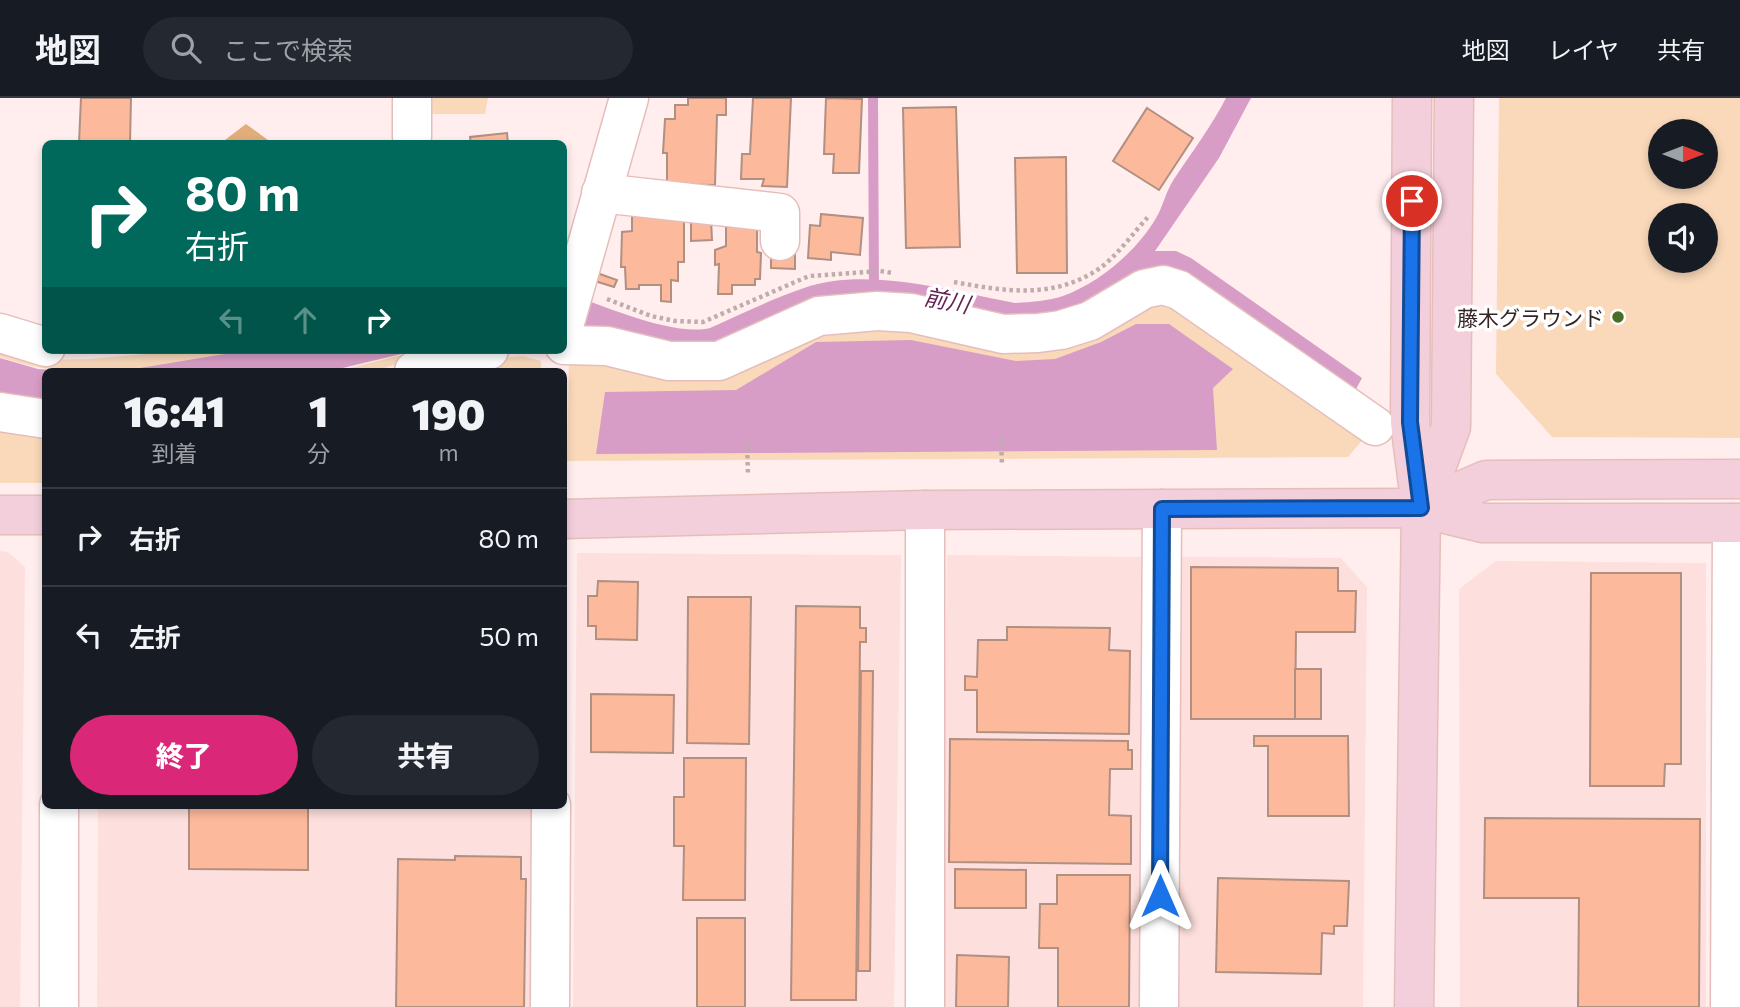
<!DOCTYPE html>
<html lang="ja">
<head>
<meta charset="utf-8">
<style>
  :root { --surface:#171b24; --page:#242831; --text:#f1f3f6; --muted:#9ea1a6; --line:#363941; --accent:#db2777 }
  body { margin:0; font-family:Commissioner,"Noto Sans JP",sans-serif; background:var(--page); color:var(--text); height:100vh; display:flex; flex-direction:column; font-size:26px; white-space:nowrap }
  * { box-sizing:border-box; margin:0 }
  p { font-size:23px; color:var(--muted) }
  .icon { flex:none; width:38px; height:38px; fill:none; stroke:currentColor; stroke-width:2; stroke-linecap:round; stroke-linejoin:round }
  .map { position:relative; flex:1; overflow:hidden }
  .side { position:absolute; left:42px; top:270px; width:525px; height:441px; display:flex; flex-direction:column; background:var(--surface); border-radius:10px; box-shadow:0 4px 10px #0003 }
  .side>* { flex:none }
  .hud { position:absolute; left:42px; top:42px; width:525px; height:214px; border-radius:10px; box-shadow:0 4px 10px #0003; background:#00695c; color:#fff; overflow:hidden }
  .needle { width:46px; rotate:90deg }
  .controls { position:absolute; left:1648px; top:21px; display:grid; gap:14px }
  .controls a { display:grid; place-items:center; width:70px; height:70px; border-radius:50%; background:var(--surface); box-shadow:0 4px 10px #0003; font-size:35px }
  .pin { position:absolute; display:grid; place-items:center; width:60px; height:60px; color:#fff; margin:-30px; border:4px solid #fff; border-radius:50%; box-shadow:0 2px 7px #0007 }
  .me { position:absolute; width:77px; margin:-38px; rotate:0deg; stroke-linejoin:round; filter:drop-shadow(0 0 5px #0008) }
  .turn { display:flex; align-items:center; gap:24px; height:147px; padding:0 28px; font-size:32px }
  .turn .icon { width:91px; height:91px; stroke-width:2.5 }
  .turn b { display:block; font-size:49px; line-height:60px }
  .lanes { display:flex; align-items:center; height:66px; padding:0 28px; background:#0003; justify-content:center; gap:35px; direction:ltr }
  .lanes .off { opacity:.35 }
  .eta { display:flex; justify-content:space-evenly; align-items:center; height:119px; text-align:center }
  .eta b { font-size:42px; font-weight:800; line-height:49px }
  .primary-button { display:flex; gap:14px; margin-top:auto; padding:14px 28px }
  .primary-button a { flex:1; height:80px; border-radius:42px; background:var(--accent); color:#fff; font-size:28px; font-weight:800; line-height:80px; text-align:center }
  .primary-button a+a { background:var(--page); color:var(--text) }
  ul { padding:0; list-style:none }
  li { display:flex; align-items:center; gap:21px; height:98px; padding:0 28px; border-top:2px solid var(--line) }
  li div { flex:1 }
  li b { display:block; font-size:26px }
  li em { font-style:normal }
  header { display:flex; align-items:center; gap:42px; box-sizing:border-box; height:98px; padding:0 35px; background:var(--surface); border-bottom:2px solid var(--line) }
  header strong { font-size:33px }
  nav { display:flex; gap:38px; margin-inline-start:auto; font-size:24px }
  .search { width:490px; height:63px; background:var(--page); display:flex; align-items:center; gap:18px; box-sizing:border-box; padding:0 24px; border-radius:38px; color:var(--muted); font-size:26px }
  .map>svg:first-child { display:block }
  .built { fill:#fddfdd }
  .green { fill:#fad9ba; fill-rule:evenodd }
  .forest { fill:#e0ad7b }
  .water { fill:#d89dc6 }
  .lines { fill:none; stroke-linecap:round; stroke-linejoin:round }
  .stream { stroke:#d89dc6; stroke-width:10 }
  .building { fill:#fdb99c; stroke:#b18f81; stroke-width:2 }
  .street-casing { stroke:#e5bebb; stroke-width:41 }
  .secondary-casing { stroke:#e5bebb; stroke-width:41 }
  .path { stroke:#beadac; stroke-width:4.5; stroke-dasharray:3.5 3.5; stroke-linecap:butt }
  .street { stroke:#fff; stroke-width:38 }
  .secondary { stroke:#f3cfdc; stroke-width:38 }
  .route-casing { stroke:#114b97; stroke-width:18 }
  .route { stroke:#1a73e8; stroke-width:12 }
  .poi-dot { fill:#4b6e26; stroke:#fff; stroke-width:2.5 }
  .labels { text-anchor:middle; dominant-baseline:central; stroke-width:7; stroke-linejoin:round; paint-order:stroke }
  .poi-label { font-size:21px; fill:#352625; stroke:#fff; text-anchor:end }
  .water-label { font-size:23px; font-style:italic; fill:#641f53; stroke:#fff }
</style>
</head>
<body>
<header>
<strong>地図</strong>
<div class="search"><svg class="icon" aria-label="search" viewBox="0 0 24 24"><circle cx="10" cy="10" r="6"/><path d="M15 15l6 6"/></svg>ここで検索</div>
<nav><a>地図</a><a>レイヤ</a><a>共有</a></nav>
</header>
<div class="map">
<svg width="1740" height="909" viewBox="0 0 1740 909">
  <rect width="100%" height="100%" fill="#ffeeed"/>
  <!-- built -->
  <g class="built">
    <path d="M 0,453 L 8,454 L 25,469 L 20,909 L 0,909 Z"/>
    <path d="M 577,455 L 901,457 L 894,909 L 573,909 Z"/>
    <path d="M 947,457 L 1143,459 L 1139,909 L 941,909 Z"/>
    <path d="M 1182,459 L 1341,460 L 1367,489 L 1363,909 L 1178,909 Z"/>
    <path d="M 1496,463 L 1706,465 L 1706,909 L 1460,909 L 1459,491 Z"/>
    <path d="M 98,707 L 532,707 L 531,909 L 97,909 Z"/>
  </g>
  <!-- green -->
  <g class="green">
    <path d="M 425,0 L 488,0 L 485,16 L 423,16 Z"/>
    <path d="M 1499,0 L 1740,0 L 1740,340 L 1552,339 L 1496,276 ZM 1661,33 L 1706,33 L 1706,79 L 1661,79 ZM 1661,117 L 1706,117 L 1706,163 L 1661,163 Z"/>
    <path d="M 1160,198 L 1365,339 L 1348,359 L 567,363 L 569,261 L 815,231 Z"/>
    <path d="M 0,249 L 41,262 L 90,261 L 188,252 L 247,252 C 181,266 109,280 42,270 C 28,268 14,263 0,259 Z"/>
    <path d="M 422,252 L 444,252 L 374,273 L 338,273 Z"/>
    <path d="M 523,258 L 541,263 L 541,273 L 455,273 L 502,260 Z"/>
    <path d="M 0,326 L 45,334 L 45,385 L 0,385 Z"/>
  </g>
  <!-- forest -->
  <path class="forest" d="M 246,26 L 272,45 L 221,45 Z"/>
  <!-- water -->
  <g class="water">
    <path d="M 1226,0 L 1251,0 L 1219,60 L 1155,153 L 1176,153 L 1191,160 L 1362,280 L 1355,293 L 1192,177 L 1178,173 L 1051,225 L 905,205 L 717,252 L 687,253 L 564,224 L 564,194 C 602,207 673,239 710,230 C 741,216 772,201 804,190 C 866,168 952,193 1015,205 C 1031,204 1048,203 1063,198 C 1099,185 1137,153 1156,120 C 1163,109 1165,95 1174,81 C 1192,54 1211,29 1226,0 Z"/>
    <path d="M 1136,226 L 1169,226 L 1233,271 L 1213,290 L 1217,352 L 596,356 L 605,294 L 736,292 L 816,244 L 911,242 L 1016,263 L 1055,261 L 1101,244 Z"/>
    <path d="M 249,252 L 418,252 L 330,273 L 95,273 L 134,271 Z"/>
    <path d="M 0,260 L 38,271 L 69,273 L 46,273 L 45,304 L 0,297 Z"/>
  </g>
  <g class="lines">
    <!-- stream -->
    <path class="stream" d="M 873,0 L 874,193"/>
  </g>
  <!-- building -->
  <g class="building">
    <path d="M 81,0 L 131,0 L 130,46 L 79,45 Z"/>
    <path d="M 688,0 L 726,0 L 726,17 L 717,17 L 715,87 L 667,86 L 667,55 L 663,55 L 665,21 L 675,21 L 675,7 L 688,7 Z"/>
    <path d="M 753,0 L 791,0 L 787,89 L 762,88 L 764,81 L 741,81 L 742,56 L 750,56 Z"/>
    <path d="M 826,0 L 862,1 L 859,75 L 833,75 L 834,56 L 824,56 Z"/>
    <path d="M 956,9 L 960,149 L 906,150 L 903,10 Z"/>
    <path d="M 1147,10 L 1193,40 L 1159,92 L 1113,63 Z"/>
    <path d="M 507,35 L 508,46 L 471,46 L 470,39 Z"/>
    <path d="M 1066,59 L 1067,175 L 1017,175 L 1015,60 Z"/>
    <path d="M 632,115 L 684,118 L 684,164 L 678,164 L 678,183 L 671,182 L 671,204 L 661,203 L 661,187 L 639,187 L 639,191 L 626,191 L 625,169 L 621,169 L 622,134 L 632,133 Z"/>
    <path d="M 821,116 L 863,120 L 860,157 L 831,154 L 831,162 L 808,160 L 810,127 L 820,128 Z"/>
    <path d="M 691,121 L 711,121 L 712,142 L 691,143 Z"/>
    <path d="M 726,129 L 757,129 L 757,154 L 761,155 L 760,181 L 755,181 L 755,187 L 732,187 L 732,196 L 718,196 L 719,166 L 715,167 L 715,152 L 726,148 Z"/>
    <path d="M 771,147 L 795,147 L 795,171 L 771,170 Z"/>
    <path d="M 597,175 L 617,182 L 614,189 L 595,183 Z"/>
    <path d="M 1191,469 L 1338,470 L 1338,493 L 1356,493 L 1355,534 L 1296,534 L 1295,621 L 1191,621 Z"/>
    <path d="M 1591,475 L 1681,475 L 1681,666 L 1665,666 L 1664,688 L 1590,688 Z"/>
    <path d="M 598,483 L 638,484 L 637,542 L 596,541 L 596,528 L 588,528 L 588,498 L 597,498 Z"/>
    <path d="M 688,499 L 751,499 L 749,646 L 687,645 Z"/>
    <path d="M 796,508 L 860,509 L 860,530 L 866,530 L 866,544 L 860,544 L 856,902 L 791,902 Z"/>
    <path d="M 1007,529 L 1110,530 L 1109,552 L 1130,553 L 1129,636 L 977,634 L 977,592 L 965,592 L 965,578 L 977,579 L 978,542 L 1007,542 Z"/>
    <rect x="1295" y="571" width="26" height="50"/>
    <path d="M 861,573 L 873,573 L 870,873 L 858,873 Z"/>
    <path d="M 591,596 L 674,597 L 673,655 L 591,654 Z"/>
    <path d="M 1254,638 L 1348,638 L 1349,718 L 1268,718 L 1268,648 L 1254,648 Z"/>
    <path d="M 950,641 L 1128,643 L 1128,652 L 1132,652 L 1132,671 L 1110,671 L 1109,717 L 1131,718 L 1131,766 L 949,764 Z"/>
    <path d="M 684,660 L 746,660 L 745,802 L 683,802 L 684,748 L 674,748 L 674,699 L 684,699 Z"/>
    <path d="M 189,707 L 308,707 L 308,772 L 189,771 Z"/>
    <path d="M 1485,720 L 1700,721 L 1699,909 L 1578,909 L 1579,800 L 1484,800 Z"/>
    <path d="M 455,758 L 521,759 L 521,781 L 526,781 L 524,909 L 396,909 L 398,761 L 455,762 Z"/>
    <path d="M 955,771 L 1026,772 L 1026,810 L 955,810 Z"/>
    <path d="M 1057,777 L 1130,777 L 1129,909 L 1058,909 L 1058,850 L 1039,850 L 1040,806 L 1057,806 Z"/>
    <path d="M 1218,780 L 1349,783 L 1347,828 L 1334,828 L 1334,836 L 1322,835 L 1321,876 L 1216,874 Z"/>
    <rect x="697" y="820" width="48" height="89"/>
    <path d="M 957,857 L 1009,859 L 1008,909 L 956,909 Z"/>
  </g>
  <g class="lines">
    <!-- street casing -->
    <g class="street-casing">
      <g id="street">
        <path d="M 412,39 L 412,0"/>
        <path d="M 601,95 L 780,115 L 780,143"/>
        <path d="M 564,228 L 629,0"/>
        <path d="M 0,235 L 46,249"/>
        <path d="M 564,247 L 607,248 L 669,263 L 719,263 L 819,218 L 877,213 L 911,215 L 1003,236 L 1038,235 L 1061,232 L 1090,223 L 1144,191 L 1163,187 L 1179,192 L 1375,328"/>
        <path d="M 414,273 L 489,252"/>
        <path d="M 0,314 L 46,321"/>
        <path d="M 925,412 L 925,909"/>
        <path d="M 59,909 L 59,707"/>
        <path d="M 550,909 L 551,707"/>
        <path d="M 1159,909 L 1162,411"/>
        <path d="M 1730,909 L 1732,425"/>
      </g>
    </g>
    <!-- secondary casing -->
    <g class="secondary-casing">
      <g id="secondary">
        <path d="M 1412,0 L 1410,324 L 1421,410 L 1414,909"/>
        <path d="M 1423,405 L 1451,329 L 1454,0"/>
        <path d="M 1421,410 L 1486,382 L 1740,381"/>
        <path d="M 0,417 L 46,417"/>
        <path d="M 564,421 L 925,412 L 1421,410 L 1483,425 L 1740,425"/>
      </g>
    </g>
    <!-- path -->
    <g class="path">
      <path d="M 954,184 C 1004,193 1054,202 1100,170 C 1116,159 1134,134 1148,119"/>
      <path d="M 607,201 L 651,218 L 675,223 L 703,224 L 809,178 L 880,173 L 893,175"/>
      <path d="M 1001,340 L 1002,368"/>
      <path d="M 747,343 L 748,377"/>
    </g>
    <!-- street -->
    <use href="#street" class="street"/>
    <!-- secondary -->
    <use href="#secondary" class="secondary"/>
  </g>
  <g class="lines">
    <!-- route casing -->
    <g class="route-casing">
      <path id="route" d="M 1160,798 L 1162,411 L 1421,410 L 1410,324 L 1412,103"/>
    </g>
    <!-- route -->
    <use href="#route" class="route"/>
  </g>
  <!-- markers -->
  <circle class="poi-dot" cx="1618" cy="219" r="7"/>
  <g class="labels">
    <!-- poi labels -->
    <g class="poi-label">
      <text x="1604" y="219">藤木グラウンド</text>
    </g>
    <!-- water labels -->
    <g class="water-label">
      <text transform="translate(947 202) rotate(11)">前川</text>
    </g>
  </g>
</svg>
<div class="controls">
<a><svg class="needle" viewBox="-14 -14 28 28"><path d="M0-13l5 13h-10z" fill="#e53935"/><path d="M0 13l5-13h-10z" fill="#9ea1a6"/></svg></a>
<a><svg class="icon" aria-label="sound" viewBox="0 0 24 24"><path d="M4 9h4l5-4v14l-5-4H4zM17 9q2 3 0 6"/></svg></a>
</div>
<div class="pin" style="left:1412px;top:103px;background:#d93025"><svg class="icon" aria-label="arrive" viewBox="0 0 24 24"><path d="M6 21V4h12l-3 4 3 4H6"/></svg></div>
<svg class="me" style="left:1160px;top:798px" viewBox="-20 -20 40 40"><path d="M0-17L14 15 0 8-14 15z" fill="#1a73e8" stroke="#fff" stroke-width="4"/></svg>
<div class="hud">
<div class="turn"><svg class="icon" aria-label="right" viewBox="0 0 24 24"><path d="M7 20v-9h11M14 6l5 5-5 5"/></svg><div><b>80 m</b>右折</div></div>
<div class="lanes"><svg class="icon off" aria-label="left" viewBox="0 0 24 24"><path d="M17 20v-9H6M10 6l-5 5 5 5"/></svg><svg class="icon off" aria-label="ahead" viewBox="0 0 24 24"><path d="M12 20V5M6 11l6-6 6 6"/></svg><svg class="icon" aria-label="right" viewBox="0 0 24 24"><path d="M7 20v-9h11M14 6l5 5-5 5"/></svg></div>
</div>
<section class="side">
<div class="eta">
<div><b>16:41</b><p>到着</p></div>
<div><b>1</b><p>分</p></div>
<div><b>190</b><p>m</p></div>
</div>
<ul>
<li><svg class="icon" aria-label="right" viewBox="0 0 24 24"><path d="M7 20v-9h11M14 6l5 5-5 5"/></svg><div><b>右折</b></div><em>80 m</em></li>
<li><svg class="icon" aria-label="left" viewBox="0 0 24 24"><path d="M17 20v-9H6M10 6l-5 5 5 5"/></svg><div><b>左折</b></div><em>50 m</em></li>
</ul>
<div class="primary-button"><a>終了</a><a>共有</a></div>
</section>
</div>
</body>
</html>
